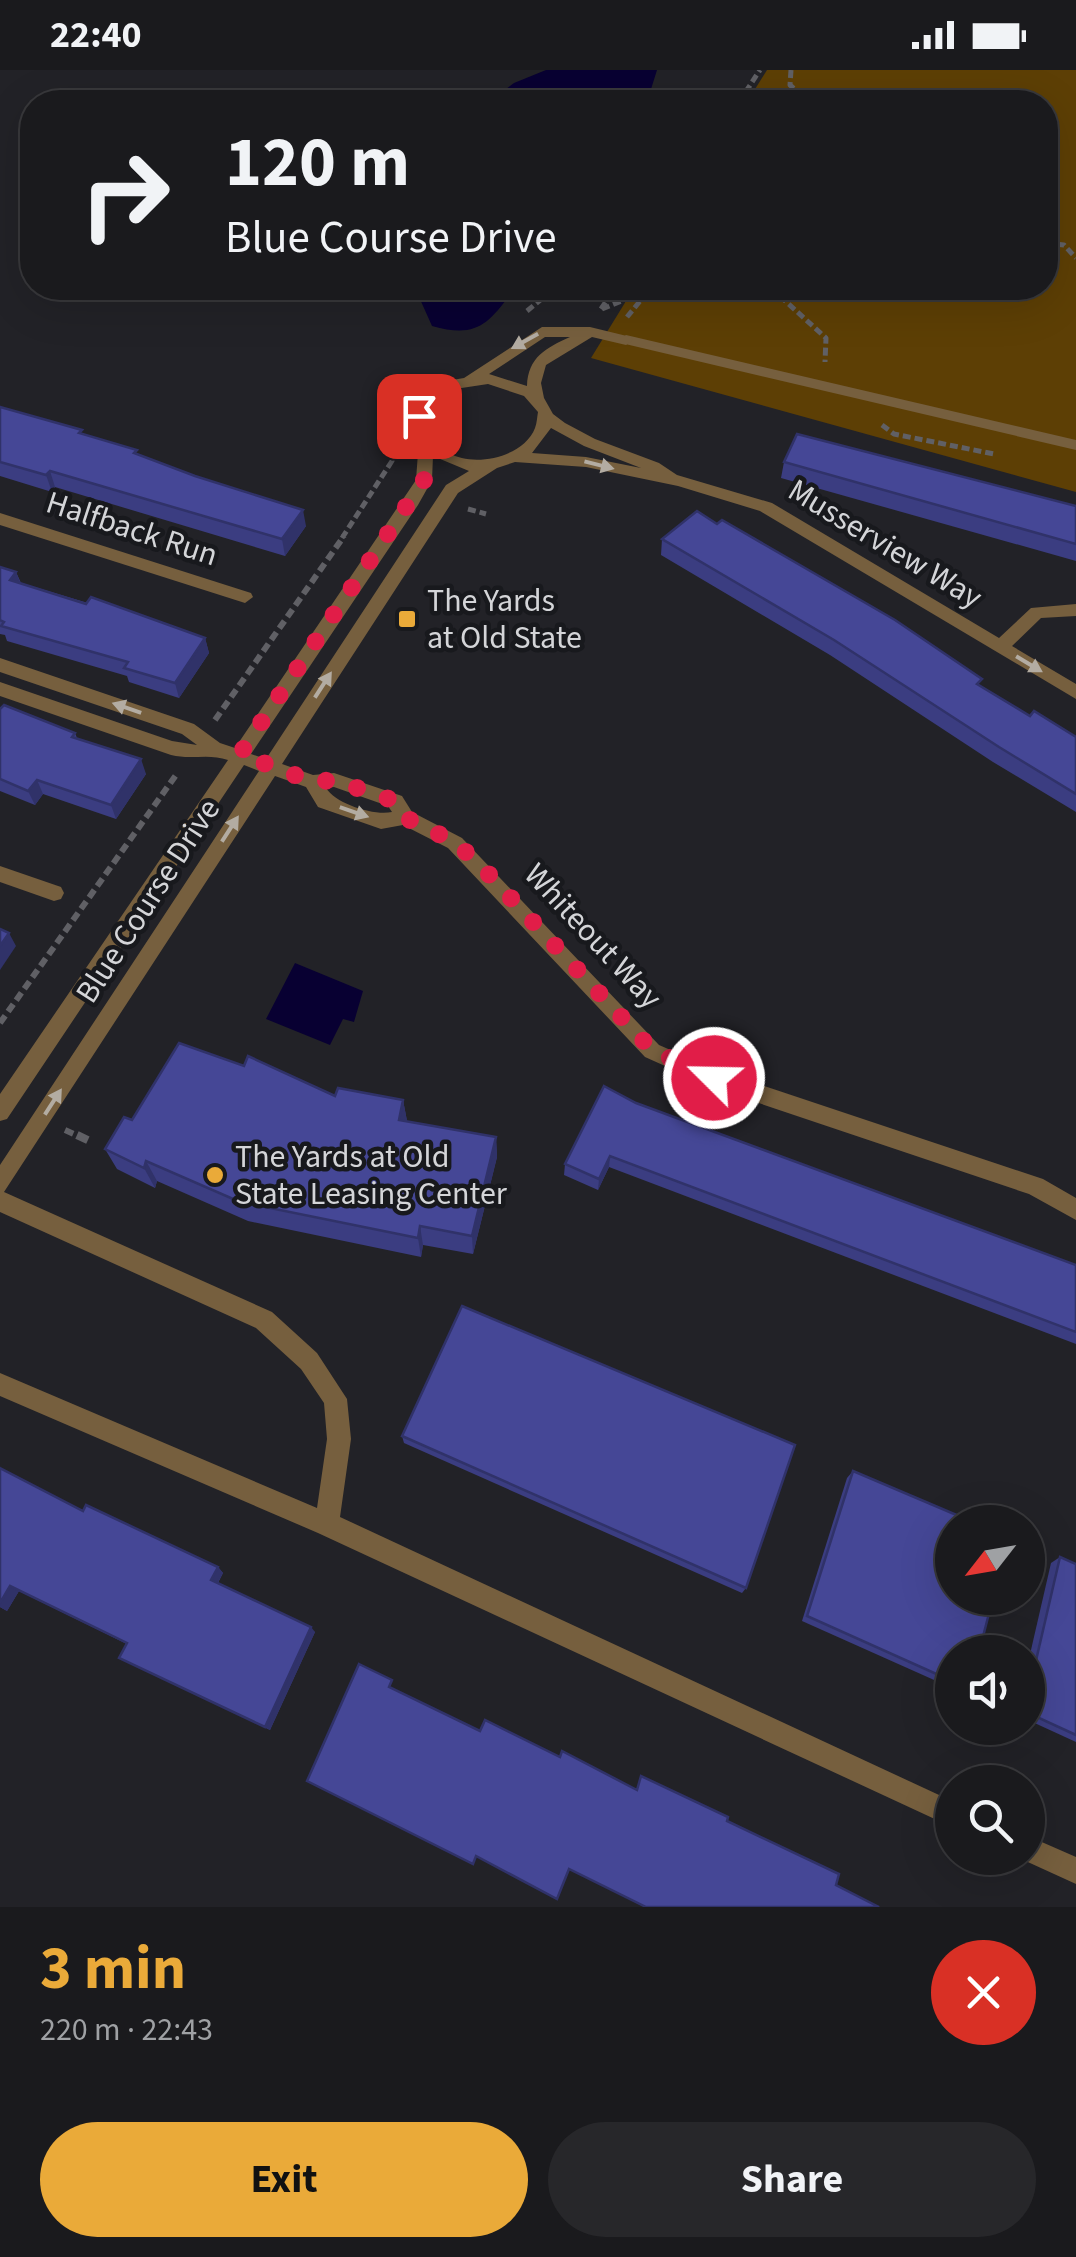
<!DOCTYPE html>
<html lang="en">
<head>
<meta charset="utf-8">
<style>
  :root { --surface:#1a1a1d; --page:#27272a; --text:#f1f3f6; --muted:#9fa1a4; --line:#38383b; --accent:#eaaa39 }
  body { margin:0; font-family:"Source Sans 3",sans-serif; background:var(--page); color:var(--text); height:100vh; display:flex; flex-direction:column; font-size:38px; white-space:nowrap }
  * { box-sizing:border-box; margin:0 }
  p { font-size:32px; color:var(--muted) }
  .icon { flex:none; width:55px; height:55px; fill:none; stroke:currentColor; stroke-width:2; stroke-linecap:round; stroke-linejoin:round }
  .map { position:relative; height:1837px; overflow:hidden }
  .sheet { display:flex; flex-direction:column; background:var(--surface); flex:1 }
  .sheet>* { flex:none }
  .hud { position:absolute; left:20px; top:20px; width:1038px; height:210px; border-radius:40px; box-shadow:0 10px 40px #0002,0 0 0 2px var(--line); background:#1a1a1d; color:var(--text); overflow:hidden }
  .needle { width:65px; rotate:239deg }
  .buttons { position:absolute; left:935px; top:1435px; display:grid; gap:20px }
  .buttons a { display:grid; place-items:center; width:110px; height:110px; border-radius:50%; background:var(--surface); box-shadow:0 10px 40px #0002,0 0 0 2px var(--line); font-size:50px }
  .pin { position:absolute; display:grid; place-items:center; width:85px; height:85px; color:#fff; margin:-42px; border-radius:20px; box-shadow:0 5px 15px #0006 }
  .me { position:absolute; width:110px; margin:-55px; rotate:293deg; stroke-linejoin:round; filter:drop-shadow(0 0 8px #0008) }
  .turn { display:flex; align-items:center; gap:35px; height:210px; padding:0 40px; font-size:45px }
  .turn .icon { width:130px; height:130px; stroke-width:2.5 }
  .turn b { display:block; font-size:70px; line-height:85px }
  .round { display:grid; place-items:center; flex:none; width:105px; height:105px; border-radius:52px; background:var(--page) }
  .head { display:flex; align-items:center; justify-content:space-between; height:170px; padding:0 40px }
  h1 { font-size:60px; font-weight:700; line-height:75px; color:var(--accent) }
  .cta { display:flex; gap:20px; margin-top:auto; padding:20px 40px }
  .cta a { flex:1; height:115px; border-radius:60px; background:var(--accent); color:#111; font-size:40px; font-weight:700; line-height:115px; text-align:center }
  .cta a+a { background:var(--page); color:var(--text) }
  .status { display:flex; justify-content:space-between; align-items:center; height:70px; padding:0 50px; background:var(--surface); direction:ltr }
  .status svg { height:28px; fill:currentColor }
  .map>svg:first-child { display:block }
  .green { fill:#5d3f05 }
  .water { fill:#080032 }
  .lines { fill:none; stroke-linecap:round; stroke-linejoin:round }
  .path-far2 { stroke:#606065; stroke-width:5; stroke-dasharray:8 4; stroke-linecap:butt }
  .path-far1 { stroke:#606065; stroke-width:6; stroke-dasharray:9 5; stroke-linecap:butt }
  .path { stroke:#606065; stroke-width:8; stroke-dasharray:12 6; stroke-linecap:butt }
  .service { fill:#765f3e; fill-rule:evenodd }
  .minor { fill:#765f3e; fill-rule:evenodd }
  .wall { fill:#3b3d81 }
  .shaded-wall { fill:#303269 }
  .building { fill:#454796; stroke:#303269; stroke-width:2.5 }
  .oneway { fill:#b3aca2 }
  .route { stroke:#e11d48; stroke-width:18; stroke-dasharray:0 32.4 }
  .poi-dot { fill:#eaaa39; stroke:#18191d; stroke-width:4 }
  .labels { text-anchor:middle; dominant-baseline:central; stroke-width:9; stroke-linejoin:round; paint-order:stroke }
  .street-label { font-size:32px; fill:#d4d5d8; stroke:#18191d }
  .poi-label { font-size:32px; fill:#d4d5d8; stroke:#18191d; text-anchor:start }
</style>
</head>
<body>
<div class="status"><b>22:40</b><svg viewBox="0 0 49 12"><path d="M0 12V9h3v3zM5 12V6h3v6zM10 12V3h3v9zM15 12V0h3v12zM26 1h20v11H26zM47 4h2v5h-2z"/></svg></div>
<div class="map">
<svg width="1076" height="1837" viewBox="0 0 1076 1837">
  <rect width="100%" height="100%" fill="#222227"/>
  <!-- green -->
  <path class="green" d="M 767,0 L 1076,0 L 1076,422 L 591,288 L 634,218 L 1045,218 L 1045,32 L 747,32 Z"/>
  <!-- water -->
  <g class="water">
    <path d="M 546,0 L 657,0 L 647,32 L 489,32 L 514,13 Z"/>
    <path d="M 415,218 L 515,218 C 489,253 478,269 432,256 Z"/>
    <path d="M 295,893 L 363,921 L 354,952 L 343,949 L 330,975 L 266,949 Z"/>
  </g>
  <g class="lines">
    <!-- path-far2 -->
    <g class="path-far2">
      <path d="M 791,0 L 790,15 L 798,22 L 791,32"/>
      <path d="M 739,32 L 760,0"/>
      <path d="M 1045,173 L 1064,175 L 1076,188"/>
      <path d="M 771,218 L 826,268 L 825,292"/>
      <path d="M 601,239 L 615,218"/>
      <path d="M 602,239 L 653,218"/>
      <path d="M 527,241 L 555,218"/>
      <path d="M 627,247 L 645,225"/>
      <path d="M 882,355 L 894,364 L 994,384"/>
      <path d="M 468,439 L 486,444"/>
      <path d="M 342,468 L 392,391 L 388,342 L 402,322"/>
    </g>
    <!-- path-far1 -->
    <g class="path-far1">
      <path d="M 215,650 L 344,466"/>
      <path d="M 0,953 L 176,705"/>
      <path d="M 65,1060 L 83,1068"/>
    </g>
    <!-- path -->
    <path class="path" d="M 77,1065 L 90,1071"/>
    <!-- service -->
    <path class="service" d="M 626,265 L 1076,370 L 1076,380 L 621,273 L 619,270 Z"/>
    <!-- minor -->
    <g class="minor">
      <path d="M 542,257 L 590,257 L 631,267 L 633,270 L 626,275 L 592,267 L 546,295 L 541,313 L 544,328 L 553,344 L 565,353 L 595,369 L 659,393 L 677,405 L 772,433 L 999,568 L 1031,538 L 1076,534 L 1076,546 L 1041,548 L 1012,576 L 1076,614 L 1076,629 L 760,441 L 678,416 L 586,397 L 515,392 L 497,398 L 458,423 L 282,694 L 313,705 L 334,703 L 402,726 L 412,742 L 462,768 L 659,975 L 719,1001 L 1043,1109 L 1076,1128 L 1076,1150 L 1029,1124 L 714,1018 L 645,987 L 448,778 L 403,755 L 381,759 L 318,737 L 306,717 L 275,706 L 4,1122 L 272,1242 L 317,1283 L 347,1329 L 351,1369 L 340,1447 L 952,1731 L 952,1757 L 318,1463 L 0,1326 L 0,1303 L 317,1438 L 327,1369 L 324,1333 L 301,1299 L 256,1258 L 0,1142 L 0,1095 L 259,701 L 244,695 L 7,1049 L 0,1051 L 0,1024 L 228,690 C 209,683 191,690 171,685 L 0,626 L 0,612 L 172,671 L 197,675 L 182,664 L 0,602 L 0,588 L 194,654 L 220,673 L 235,678 L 416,410 L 419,369 L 411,359 L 420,330 L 446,311 L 464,308 ZM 545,267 L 570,267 C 546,278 528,287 527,316 L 489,304 ZM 488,314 L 524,326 L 538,342 C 537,347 537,353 535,358 C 524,387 474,398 449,383 C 440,378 433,366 427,358 L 432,336 L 455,319 ZM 551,358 L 584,376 L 641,398 L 586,387 L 532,383 ZM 433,386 L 469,401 L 446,415 L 266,689 L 251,684 L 418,435 L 432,410 ZM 334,717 L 388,736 L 392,742 C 374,746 336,734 326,718 Z"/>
      <path d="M 0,443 L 251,523 L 253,527 L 245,533 L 0,455 Z"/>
      <path d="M 0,796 L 61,817 L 64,823 L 61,829 L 54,831 L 0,812 Z"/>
      <path d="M 1028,1766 L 1076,1787 L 1076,1814 L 1019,1788 L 1028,1788 Z"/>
    </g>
  </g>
  <!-- wall -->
  <g class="wall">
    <path d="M 0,337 L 138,385 L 306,456 L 285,486 L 55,417 L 52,422 L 0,406 Z"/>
    <path d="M 784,392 L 1076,436 L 1076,491 L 781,408 Z"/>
    <path d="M 662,469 L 980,615 L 1030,646 L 1076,667 L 1076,742 L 993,692 L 830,585 L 661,485 Z"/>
    <path d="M 0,497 L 16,502 L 21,513 L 205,568 L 209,583 L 179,628 L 129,612 L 127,606 L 7,571 L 5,565 L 0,564 Z"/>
    <path d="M 0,639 L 75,663 L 77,668 L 146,704 L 116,749 L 43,724 L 35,735 L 0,721 Z"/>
    <path d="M 244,996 L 335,1026 L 403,1030 L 407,1051 L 496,1067 L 497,1087 L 473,1184 L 423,1175 L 421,1187 L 248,1151 L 157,1111 L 155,1118 L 117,1099 L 105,1079 L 132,1050 Z"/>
    <path d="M 636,1033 L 1076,1195 L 1076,1274 L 609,1097 L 598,1120 L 564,1105 L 565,1094 Z"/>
    <path d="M 402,1366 L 746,1518 L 742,1523 L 404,1373 Z"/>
    <path d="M 0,1398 L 83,1441 L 218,1497 L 223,1503 L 218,1513 L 315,1562 L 270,1660 L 127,1592 L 119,1588 L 127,1574 L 19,1521 L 7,1541 L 0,1537 Z"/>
    <path d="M 853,1401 L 952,1582 L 952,1618 L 802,1551 L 847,1408 Z"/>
    <path d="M 1060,1487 L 1076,1494 L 1076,1672 L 1028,1650 L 1028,1593 L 1051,1493 Z"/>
  </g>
  <!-- shaded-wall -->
  <g class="shaded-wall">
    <path d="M 50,401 L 55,417 L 52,422 L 46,405 Z"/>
    <path d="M 303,440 L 306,456 L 285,486 L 282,469 Z"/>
    <path d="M 16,502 L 22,517 L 10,510 Z"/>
    <path d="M 205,568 L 209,583 L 179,628 L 175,613 Z"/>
    <path d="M 141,689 L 146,704 L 116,749 L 111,735 Z"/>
    <path d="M 37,710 L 43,724 L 35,735 L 28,721 Z"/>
    <path d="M 9,863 L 16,876 L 0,900 L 0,876 Z"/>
    <path d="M 403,1030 L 407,1051 L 399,1050 Z"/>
    <path d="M 496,1067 L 497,1087 L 473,1184 L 472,1166 Z"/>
    <path d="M 610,1086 L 609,1097 L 598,1120 L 599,1109 Z"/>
    <path d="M 146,1091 L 157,1111 L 155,1118 L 144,1098 Z"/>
    <path d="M 420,1156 L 423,1175 L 421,1187 L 418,1168 Z"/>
    <path d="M 218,1497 L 223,1503 L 216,1516 L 211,1510 Z"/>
    <path d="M 10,1516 L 19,1521 L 7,1541 L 0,1537 L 0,1533 Z"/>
    <path d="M 311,1557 L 315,1562 L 270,1660 L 265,1657 Z"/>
  </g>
  <!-- building -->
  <g class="building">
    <path d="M 0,337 L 82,360 L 79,363 L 137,380 L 134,383 L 195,406 L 303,440 L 282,469 L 50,401 L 46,405 L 0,392 Z"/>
    <path d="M 797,364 L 1076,436 L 1076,474 L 784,392 Z"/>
    <path d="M 697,441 L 717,454 L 722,450 L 895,550 L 982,609 L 977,614 L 1030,646 L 1034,641 L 1076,667 L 1076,724 L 999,677 L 834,570 L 662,469 Z"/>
    <path d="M 0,497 L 16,502 L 10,510 L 86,534 L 91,527 L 205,568 L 175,613 L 124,598 L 128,592 L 1,556 L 4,552 L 0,550 Z"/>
    <path d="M 4,635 L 75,663 L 72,667 L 141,689 L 111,735 L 37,710 L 28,721 L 0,709 L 0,639 Z"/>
    <path d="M 0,859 L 9,863 L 0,876 Z"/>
    <path d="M 179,973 L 244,996 L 248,986 L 335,1026 L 338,1018 L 403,1030 L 399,1050 L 496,1067 L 472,1166 L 420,1156 L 418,1168 L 240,1132 L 146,1091 L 144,1098 L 105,1079 L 124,1047 L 132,1050 Z"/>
    <path d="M 604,1016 L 636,1033 L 1076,1195 L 1076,1262 L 610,1086 L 599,1109 L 565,1094 Z"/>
    <path d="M 462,1236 L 795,1375 L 746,1518 L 402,1366 Z"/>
    <path d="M 0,1398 L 83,1441 L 86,1435 L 218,1497 L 211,1510 L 311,1557 L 265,1657 L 119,1588 L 127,1573 L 10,1516 L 0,1533 Z"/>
    <path d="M 853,1401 L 973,1452 L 952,1452 L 952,1528 L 993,1528 L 979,1582 L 952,1582 L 952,1611 L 807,1546 Z"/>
    <path d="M 1060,1487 L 1076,1494 L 1076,1665 L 1028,1643 L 1028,1625 Z"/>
    <path d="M 359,1594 L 392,1610 L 389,1617 L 480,1661 L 485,1650 L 560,1687 L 562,1681 L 637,1720 L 641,1706 L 728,1747 L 727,1751 L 839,1804 L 836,1815 L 879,1837 L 646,1837 L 569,1799 L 557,1829 L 476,1786 L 473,1794 L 307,1711 Z"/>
  </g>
  <!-- one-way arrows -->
  <defs><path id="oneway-solid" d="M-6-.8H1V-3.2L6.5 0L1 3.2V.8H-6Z" transform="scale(2.5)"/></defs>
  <g class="oneway">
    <use href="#oneway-solid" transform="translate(525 271) rotate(151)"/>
    <use href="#oneway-solid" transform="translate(599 395) rotate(14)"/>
    <use href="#oneway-solid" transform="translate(1029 594) rotate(31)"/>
    <use href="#oneway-solid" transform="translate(323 615) rotate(-57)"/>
    <use href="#oneway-solid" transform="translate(127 638) rotate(-161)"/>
    <use href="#oneway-solid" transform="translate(354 742) rotate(19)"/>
    <use href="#oneway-solid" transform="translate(230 759) rotate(-57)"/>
    <use href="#oneway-solid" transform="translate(53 1032) rotate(-57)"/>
  </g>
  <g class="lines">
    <!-- route -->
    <path class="route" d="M 419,346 L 425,372 L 424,410 L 240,684 L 313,712 L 334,710 L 395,731 L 406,748 L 455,772 L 483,798 L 652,980 L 714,1008"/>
  </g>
  <!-- markers -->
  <g class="poi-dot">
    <rect x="397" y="539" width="20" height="20" rx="5"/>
    <circle cx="215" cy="1105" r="10"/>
  </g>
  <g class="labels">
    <!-- street labels -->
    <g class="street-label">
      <text transform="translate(132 459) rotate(18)">Halfback Run</text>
      <text transform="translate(885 474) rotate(31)">Musserview Way</text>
      <text transform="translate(148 831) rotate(-57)">Blue Course Drive</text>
      <text transform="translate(593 866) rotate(47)">Whiteout Way</text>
    </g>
    <!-- poi labels -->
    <g class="poi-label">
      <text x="427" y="531">The Yards<tspan x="427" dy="37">at Old State</tspan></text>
      <text x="235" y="1087">The Yards at Old<tspan x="235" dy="37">State Leasing Center</tspan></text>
    </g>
  </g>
</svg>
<div class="buttons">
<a><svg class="needle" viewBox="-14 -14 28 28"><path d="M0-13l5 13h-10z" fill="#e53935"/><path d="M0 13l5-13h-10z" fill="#9fa1a4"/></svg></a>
<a><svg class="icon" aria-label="sound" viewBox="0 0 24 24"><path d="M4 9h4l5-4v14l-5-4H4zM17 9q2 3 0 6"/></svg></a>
<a><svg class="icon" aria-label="search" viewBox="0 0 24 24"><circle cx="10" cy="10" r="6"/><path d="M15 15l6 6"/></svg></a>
</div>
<div class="pin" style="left:419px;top:346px;background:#d93025"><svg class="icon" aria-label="arrive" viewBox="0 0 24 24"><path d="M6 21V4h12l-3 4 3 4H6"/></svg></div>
<svg class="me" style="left:714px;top:1008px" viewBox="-20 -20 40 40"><circle r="17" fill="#e11d48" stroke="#fff" stroke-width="3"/><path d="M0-11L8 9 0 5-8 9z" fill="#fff"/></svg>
<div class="hud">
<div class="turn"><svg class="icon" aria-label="right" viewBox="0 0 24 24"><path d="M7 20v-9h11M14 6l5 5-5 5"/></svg><div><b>120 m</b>Blue Course Drive</div></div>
</div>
</div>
<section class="sheet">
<div class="head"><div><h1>3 min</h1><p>220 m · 22:43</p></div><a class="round" style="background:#d93025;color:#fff"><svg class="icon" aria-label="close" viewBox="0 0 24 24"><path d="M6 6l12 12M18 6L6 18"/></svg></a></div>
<div class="cta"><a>Exit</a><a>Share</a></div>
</section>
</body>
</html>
